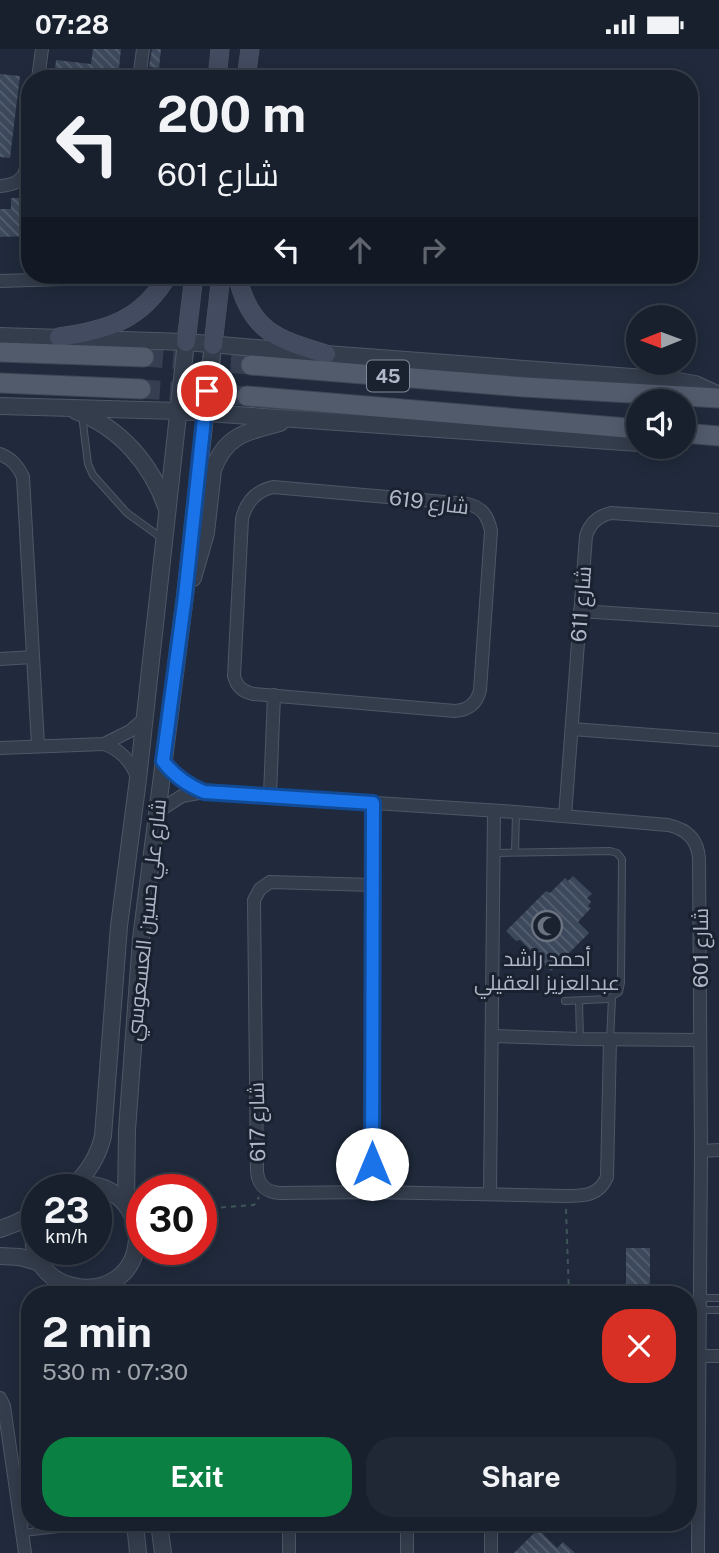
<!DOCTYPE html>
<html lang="en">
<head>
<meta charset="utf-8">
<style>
  :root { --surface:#18202d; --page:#212835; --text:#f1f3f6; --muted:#9fa3aa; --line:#363e49; --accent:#0b8043 }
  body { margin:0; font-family:"Public Sans",Cairo,sans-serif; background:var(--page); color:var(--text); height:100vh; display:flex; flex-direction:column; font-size:26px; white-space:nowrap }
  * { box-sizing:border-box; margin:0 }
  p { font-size:23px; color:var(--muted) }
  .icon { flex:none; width:38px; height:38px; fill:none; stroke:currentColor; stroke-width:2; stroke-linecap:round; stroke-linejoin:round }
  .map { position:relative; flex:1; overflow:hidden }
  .details { position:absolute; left:21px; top:1237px; width:676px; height:245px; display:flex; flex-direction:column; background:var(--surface); border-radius:28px; box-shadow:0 4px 18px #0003,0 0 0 2px var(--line) }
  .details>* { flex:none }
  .guide { position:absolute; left:21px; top:21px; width:677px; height:214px; border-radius:28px; box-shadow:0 4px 18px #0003,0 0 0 2px var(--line); background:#18202d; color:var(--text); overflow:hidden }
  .needle { width:46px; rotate:269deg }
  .buttons { position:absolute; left:626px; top:256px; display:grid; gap:14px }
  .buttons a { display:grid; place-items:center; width:70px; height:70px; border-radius:50%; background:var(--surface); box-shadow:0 4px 18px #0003,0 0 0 2px var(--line); font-size:35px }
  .speed { position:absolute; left:21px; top:1125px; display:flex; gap:14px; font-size:35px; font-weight:700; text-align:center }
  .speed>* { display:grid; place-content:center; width:91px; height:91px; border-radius:50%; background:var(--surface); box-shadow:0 4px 18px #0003,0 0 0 2px var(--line); line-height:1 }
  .speed small { font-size:18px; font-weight:400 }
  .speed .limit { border:10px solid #d22; background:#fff; color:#111 }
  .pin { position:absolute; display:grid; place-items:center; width:60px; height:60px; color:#fff; margin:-30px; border:4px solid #fff; border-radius:50%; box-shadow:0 2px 7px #0007 }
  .me { position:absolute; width:77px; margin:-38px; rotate:0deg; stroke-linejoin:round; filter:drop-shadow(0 0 5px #0008) }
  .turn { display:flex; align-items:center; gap:24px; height:147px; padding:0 21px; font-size:32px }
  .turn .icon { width:91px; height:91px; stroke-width:2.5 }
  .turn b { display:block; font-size:49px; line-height:60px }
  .lanes { display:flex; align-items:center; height:66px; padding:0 21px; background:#0003; justify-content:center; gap:35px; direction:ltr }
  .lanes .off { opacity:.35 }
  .round { display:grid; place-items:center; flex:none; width:74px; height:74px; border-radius:28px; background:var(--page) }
  .summary { display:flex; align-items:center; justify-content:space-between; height:119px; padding:0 21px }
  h1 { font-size:42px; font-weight:700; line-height:52px }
  .button { display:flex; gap:14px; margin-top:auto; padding:14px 21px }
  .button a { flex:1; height:80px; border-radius:28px; background:var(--accent); color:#fff; font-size:28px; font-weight:700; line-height:80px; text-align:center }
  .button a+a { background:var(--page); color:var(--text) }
  .status { display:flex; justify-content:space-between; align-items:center; height:49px; padding:0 35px; background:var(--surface); direction:ltr }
  .status svg { height:19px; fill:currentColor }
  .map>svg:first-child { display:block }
  .building { fill:url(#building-back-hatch) }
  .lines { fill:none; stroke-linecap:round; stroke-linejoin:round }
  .primary-tunnel { stroke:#353f51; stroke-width:19; stroke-dasharray:19 10; stroke-linecap:butt }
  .service-casing { stroke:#4f5766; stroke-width:8 }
  .minor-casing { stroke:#4f5766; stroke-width:14 }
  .tertiary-casing { stroke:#4f5766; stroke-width:18 }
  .secondary-casing { stroke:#4f5766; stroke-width:19 }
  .primary-casing { stroke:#3e4655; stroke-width:21 }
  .path { stroke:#40555a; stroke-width:2; stroke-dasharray:5 5; stroke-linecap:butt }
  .service { stroke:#343d4c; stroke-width:6 }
  .minor { stroke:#343d4c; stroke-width:12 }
  .tertiary { stroke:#343d4c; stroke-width:16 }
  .secondary { stroke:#424b5f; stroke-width:18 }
  .primary { stroke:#525b6c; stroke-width:19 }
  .route-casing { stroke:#114b97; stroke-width:18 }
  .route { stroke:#1a73e8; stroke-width:12 }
  .labels { text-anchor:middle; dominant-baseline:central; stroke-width:6; stroke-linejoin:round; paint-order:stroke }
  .shield { fill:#1a2230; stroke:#828a9a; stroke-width:2 }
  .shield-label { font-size:19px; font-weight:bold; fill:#afb7c8 }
  .street-label { font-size:21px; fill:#afb7c8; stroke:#1a2230 }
  .poi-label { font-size:21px; fill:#afb7c8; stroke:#1a2230 }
</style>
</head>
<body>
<div class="status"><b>07:28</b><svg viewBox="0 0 49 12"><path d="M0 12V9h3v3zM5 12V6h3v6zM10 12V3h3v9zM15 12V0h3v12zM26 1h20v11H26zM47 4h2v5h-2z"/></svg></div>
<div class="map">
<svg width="719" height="1504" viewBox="0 0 719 1504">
  <defs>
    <pattern id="building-back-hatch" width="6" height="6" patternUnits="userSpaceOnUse" patternTransform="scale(1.75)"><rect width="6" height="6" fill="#3c485b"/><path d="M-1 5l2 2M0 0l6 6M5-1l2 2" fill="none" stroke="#566071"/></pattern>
  </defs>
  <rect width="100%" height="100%" fill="#202a3c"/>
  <!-- building -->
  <g class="building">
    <path d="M 93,0 L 121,0 L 119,19 L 121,19 L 119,30 L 54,30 L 56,11 L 91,15 Z"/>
    <path d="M 152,0 L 161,0 L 159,19 L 149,18 Z"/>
    <path d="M 0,25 L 20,27 L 10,109 L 0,108 Z"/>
    <path d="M 11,149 L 23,149 L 23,169 L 30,169 L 30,187 L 0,188 L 0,160 L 11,160 Z"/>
    <path d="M 573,827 L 592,845 L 587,849 L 591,853 L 588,857 L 591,859 L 578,873 L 589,884 L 551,922 L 520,891 L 516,892 L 506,882 L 546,842 L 550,844 L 565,829 L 568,832 Z"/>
    <rect x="626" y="1199" width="24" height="39"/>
    <path d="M 538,1480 L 557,1499 L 563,1493 L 575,1504 L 514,1504 Z"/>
  </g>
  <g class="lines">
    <!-- primary-tunnel -->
    <g class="primary-tunnel">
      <path d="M 144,308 L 251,316"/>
      <path d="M 141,340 L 247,347"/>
    </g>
    <!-- service casing -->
    <g class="service-casing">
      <g id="service">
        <path d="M 82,366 L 88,415 L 93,426 L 127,464 L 163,490"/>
        <path d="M 515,803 L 516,763"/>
        <path d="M 494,804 L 610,802 L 617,804 L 622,810 L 621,934 L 619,943 L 608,950 L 565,952"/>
        <path d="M 579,952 L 580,990"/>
        <path d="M 610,991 L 612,949"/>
        <path d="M 700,1249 L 719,1249"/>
        <path d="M 700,1261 L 719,1261"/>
        <path d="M 23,1484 L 113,1474"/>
      </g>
    </g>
    <!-- minor casing -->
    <g class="minor-casing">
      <g id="minor">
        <path d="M 38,30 L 42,0"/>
        <path d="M 139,30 L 143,0"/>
        <path d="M 0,137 C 31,135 26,116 30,91"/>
        <path d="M 0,232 L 63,230 L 79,226"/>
        <path d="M 0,405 C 12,410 18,417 23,428 L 38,696"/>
        <path d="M 273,438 L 467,455 C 482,458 488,467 491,482 L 480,641 C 477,654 469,661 455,662 L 253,645 C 242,642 237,638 234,627 L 242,470 C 246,453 256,442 273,438 Z"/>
        <path d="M 580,562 L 719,571"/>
        <path d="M 0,610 L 33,608"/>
        <path d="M 572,680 L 719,691"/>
        <path d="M 104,695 C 121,701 131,712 138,730"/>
        <path d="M 0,699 L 104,695 L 130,682 L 144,670"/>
        <path d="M 163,712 C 174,727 186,736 204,743"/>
        <path d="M 270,746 L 274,646"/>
        <path d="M 157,763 L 182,747 L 204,743 L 516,763 L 668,776 C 687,780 698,791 699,810 L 701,1102 L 698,1504"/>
        <path d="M 565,767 L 586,487 C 590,474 598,467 611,464 L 719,471"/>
        <path d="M 372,836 L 270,833 L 260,840 L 254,851 L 257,1122 C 258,1136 266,1143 280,1144 L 372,1143 L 565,1147 C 584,1147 599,1147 607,1128 L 610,991"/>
        <path d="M 492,987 L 580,990 L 700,991"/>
        <path d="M 701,1102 L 719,1101"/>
        <path d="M 372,1143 L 373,754"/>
        <path d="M 490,1145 L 494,762"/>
        <path d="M 700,1307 L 719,1307"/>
        <path d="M 0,1349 L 4,1357 L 25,1504"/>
        <path d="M 289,1474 L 289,1504"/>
        <path d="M 491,1474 L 491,1504"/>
        <path d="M 407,1504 L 407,1474"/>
      </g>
    </g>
    <!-- tertiary casing -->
    <g class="tertiary-casing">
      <g id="tertiary">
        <path d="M 0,287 L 186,293 L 326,305 L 672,331 L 695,335 L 719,346"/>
        <path d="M 0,357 L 179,362 L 639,394"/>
        <path d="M 76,362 C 121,379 152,416 167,460"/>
        <path d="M 193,529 L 206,484 L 213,421 C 225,386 248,382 280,374"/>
        <path d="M 73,1137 C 89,1123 98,1108 103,1087 L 119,877 L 138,730 L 186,293"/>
        <path d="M 126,1156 L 127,1081 L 141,890 L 185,547 L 213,296"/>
        <path d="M 37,1169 C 12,1248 133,1266 137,1190 C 137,1173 130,1157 117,1147 C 101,1133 80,1133 61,1141"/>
        <path d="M 0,1180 L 16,1174 L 37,1163"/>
        <path d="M 0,1207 L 20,1208 L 41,1214"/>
        <path d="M 135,1474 L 138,1504"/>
        <path d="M 159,1474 L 163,1504"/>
      </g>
    </g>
    <!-- secondary casing -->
    <g class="secondary-casing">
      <g id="secondary">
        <path d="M 217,30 L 220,0"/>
        <path d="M 246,30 L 250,0"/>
        <path d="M 237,226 C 250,282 276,290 326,305"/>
        <path d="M 59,288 C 108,281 142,271 168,226"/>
        <path d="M 186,293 L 194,226"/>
        <path d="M 213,296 L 221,226"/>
      </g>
    </g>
    <!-- primary casing -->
    <g class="primary-casing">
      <g id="primary">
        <path d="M 0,303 L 144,308"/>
        <path d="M 251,316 L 524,338 L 719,349"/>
        <path d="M 0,334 L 141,340"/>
        <path d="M 247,347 L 639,380"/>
        <path d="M 684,384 L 719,387"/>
      </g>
    </g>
    <!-- path -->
    <g class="path">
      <path d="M 201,1160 L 254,1156 L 259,1148"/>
      <path d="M 566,1160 L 569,1246"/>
    </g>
    <!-- service -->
    <use href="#service" class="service"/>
    <!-- minor -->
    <use href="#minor" class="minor"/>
    <!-- tertiary -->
    <use href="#tertiary" class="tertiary"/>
    <!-- secondary -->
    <use href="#secondary" class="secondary"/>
    <!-- primary -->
    <use href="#primary" class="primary"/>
  </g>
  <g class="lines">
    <!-- route casing -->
    <g class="route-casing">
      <path id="route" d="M 207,342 L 185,547 L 163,712 C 174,727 187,736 204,743 L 373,754 L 372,1115"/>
    </g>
    <!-- route -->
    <use href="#route" class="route"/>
  </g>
  <!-- icons -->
  <defs>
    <g id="mosque-ring" transform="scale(1.575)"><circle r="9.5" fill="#1a2230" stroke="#6b7280" stroke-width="1.5"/><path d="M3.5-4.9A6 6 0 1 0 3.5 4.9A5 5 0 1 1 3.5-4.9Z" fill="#6b7280"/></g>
  </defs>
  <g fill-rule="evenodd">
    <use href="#mosque-ring" x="547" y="877"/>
  </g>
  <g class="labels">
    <!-- shield labels -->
    <rect class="shield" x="367" y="311.5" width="42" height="31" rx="5"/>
    <g class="shield-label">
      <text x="388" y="327">45</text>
    </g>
    <!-- street labels -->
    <g class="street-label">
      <text transform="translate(429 453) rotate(7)">شارع 619</text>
      <text transform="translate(581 555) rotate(-86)">شارع 611</text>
      <text transform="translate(146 871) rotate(-84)">شارع علي حسين العسعوسي</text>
      <text transform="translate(700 899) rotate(-90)">شارع 601</text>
      <text transform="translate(257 1073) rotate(-91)">شارع 617</text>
    </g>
    <!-- poi labels -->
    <g class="poi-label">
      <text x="547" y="909">أحمد راشد<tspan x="547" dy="24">عبدالعزيز العقيلي</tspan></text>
    </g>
  </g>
</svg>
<div class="buttons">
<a><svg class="needle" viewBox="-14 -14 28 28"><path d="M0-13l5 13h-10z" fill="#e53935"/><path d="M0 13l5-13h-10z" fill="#9fa3aa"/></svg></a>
<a><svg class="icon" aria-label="sound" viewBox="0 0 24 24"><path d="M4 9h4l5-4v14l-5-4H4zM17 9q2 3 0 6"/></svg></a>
</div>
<div class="speed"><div>23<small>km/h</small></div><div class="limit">30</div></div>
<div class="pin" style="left:207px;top:342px;background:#d93025"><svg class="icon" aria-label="arrive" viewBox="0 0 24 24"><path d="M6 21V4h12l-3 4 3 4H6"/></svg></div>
<svg class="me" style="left:372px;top:1115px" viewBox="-20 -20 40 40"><circle r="19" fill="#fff"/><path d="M0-13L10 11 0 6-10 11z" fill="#1a73e8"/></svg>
<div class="guide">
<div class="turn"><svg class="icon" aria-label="left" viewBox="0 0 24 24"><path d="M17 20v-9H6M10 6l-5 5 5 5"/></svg><div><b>200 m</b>شارع 601</div></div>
<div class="lanes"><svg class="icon" aria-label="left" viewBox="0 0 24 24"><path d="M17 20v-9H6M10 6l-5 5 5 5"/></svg><svg class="icon off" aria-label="ahead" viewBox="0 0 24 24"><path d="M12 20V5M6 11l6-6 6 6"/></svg><svg class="icon off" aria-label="right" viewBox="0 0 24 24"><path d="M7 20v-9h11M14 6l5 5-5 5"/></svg></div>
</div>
<section class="details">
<div class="summary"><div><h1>2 min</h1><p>530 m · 07:30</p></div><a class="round" style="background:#d93025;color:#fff"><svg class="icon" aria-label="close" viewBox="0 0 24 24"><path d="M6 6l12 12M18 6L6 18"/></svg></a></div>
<div class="button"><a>Exit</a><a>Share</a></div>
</section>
</div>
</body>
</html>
